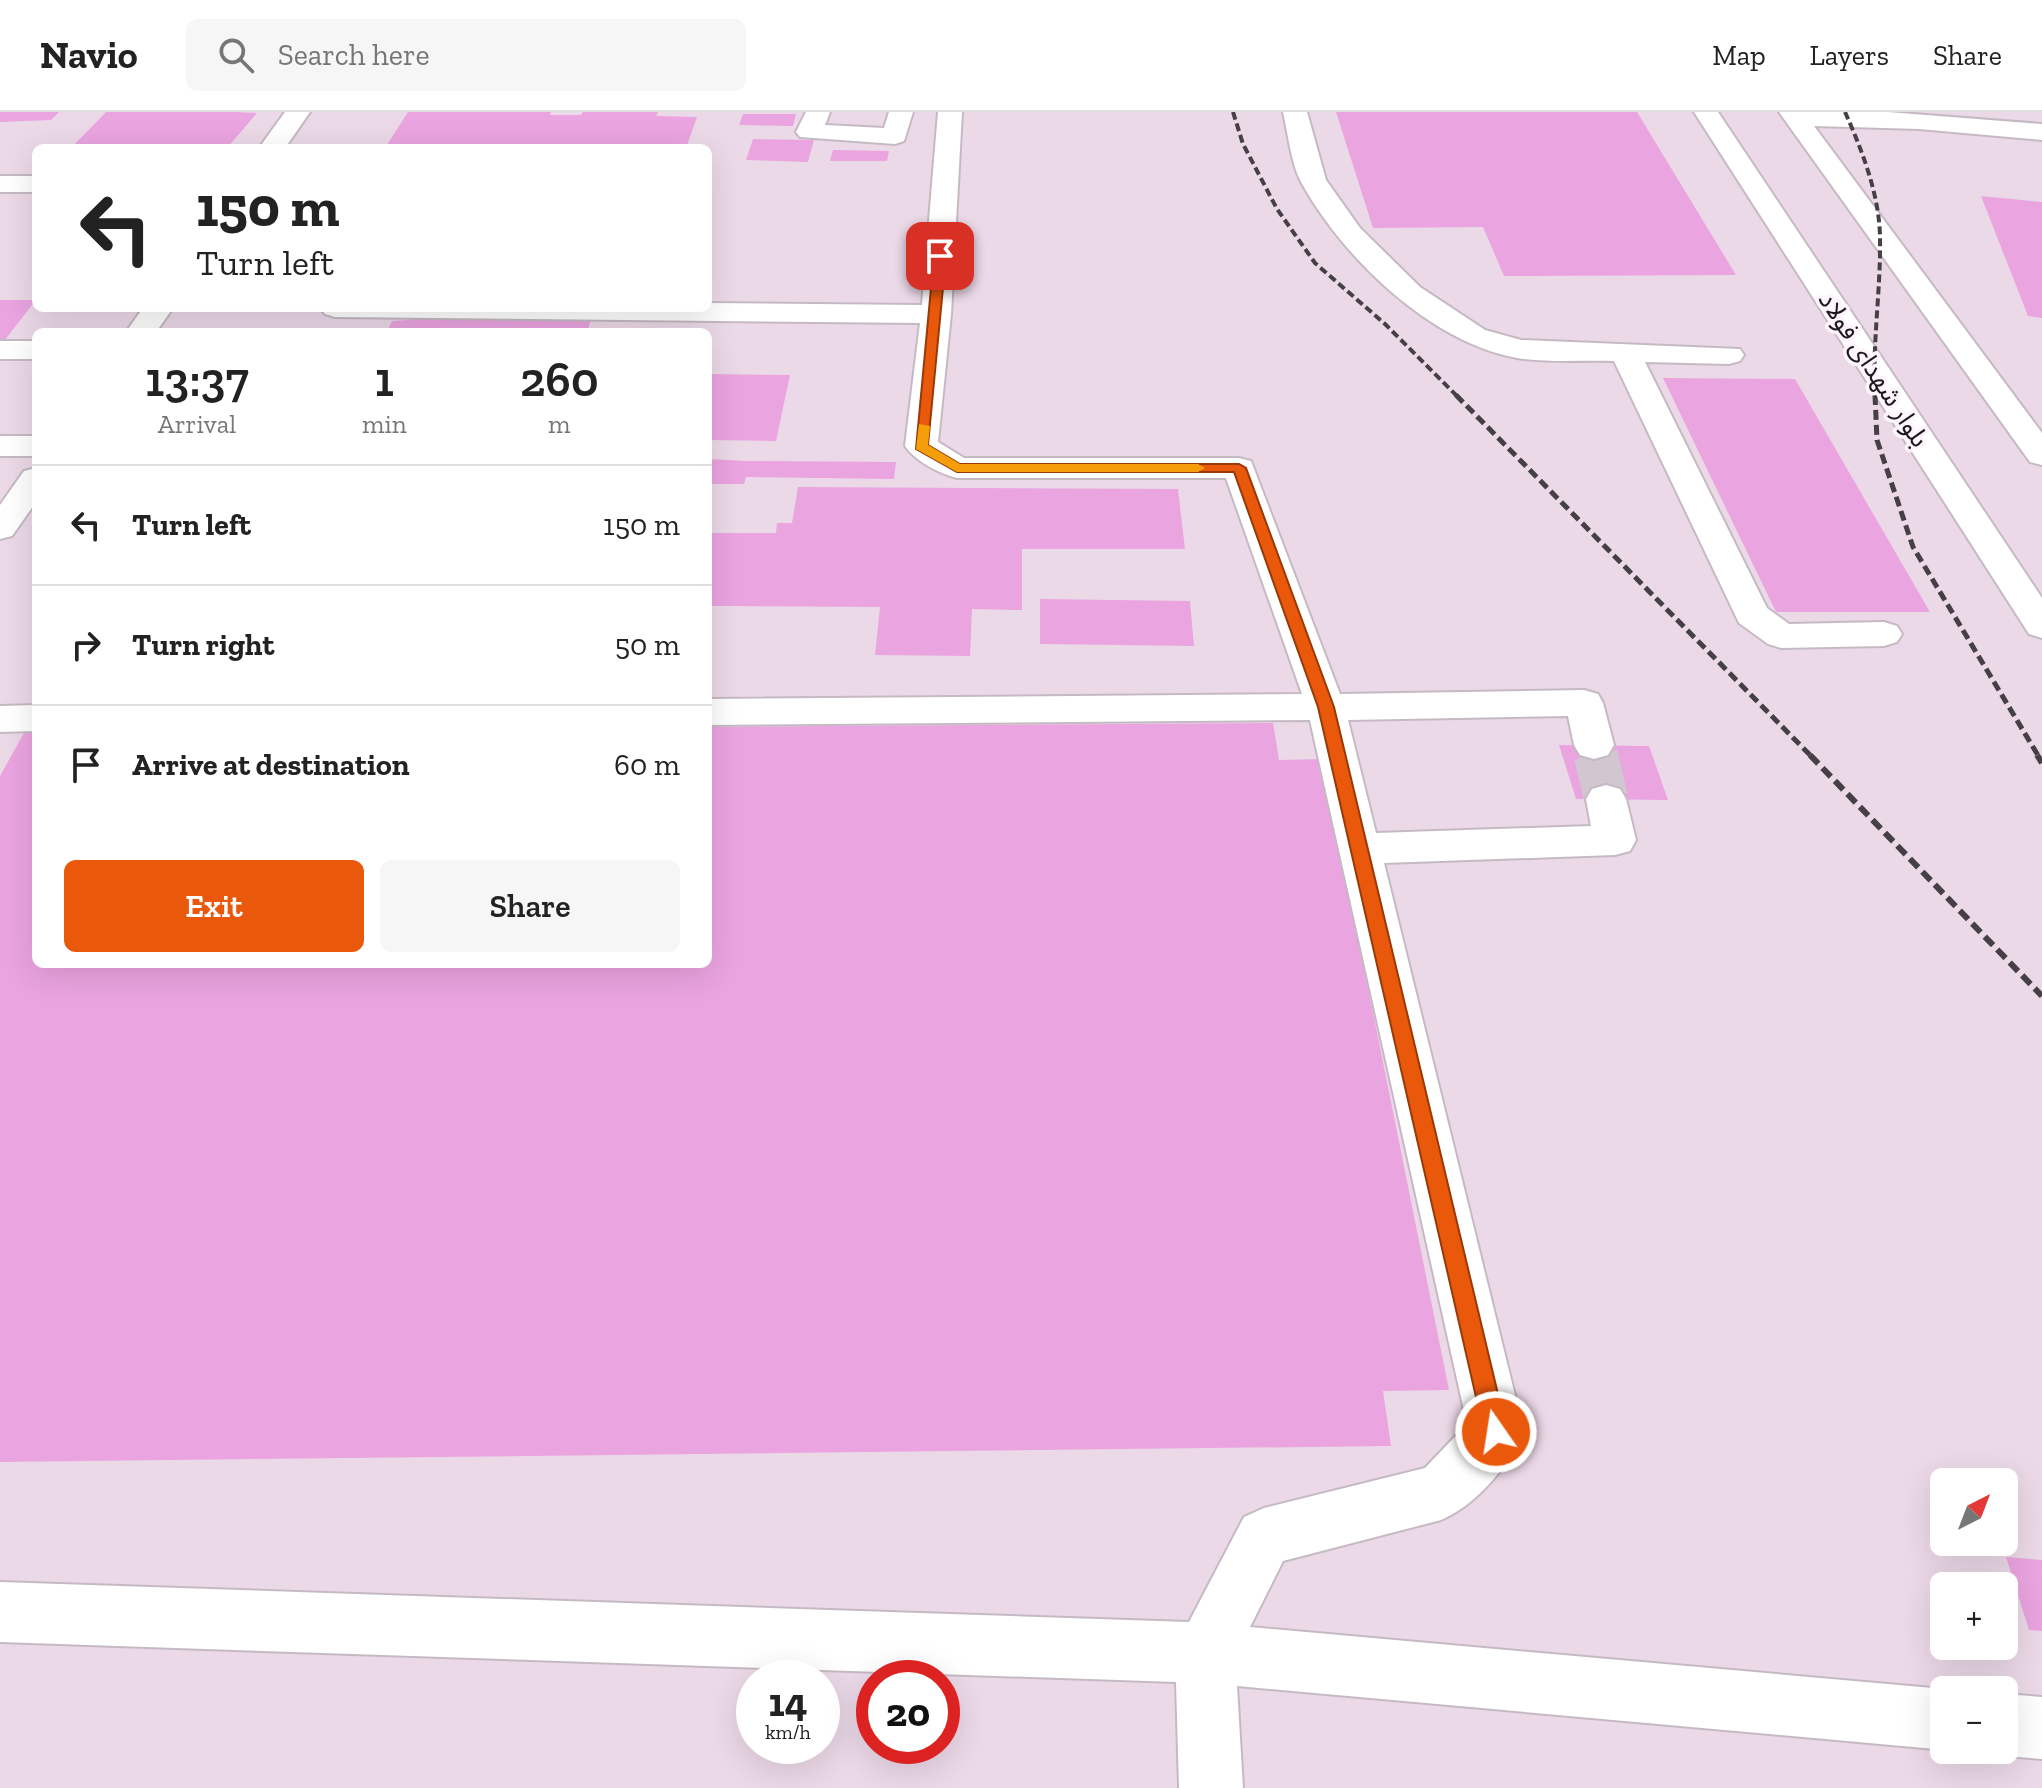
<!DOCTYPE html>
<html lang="en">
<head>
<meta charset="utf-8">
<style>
  :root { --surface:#fff; --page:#f6f6f6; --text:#222; --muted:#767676; --line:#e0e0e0; --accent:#ea580c }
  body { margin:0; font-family:"Zilla Slab","Noto Sans Arabic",serif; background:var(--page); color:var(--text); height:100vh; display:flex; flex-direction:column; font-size:30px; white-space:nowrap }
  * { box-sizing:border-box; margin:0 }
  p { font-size:26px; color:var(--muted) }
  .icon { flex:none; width:44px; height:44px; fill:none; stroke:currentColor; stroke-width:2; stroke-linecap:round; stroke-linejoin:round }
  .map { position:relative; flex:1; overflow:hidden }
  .details { position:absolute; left:32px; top:216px; width:680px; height:640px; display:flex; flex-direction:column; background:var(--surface); border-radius:12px; box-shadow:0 8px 32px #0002 }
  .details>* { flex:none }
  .banner { position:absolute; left:32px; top:32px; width:680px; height:168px; border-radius:12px; box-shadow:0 8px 32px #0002; background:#fff; color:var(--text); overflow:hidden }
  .needle { width:52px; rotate:42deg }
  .tools { position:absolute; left:1930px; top:1356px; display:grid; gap:16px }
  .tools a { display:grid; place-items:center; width:88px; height:88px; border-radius:12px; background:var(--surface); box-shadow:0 8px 32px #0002; font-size:40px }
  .speed { position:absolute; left:736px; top:1548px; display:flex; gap:16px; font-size:40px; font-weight:700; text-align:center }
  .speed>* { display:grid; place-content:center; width:104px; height:104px; border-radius:50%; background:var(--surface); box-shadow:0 8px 32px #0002; line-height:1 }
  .speed small { font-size:20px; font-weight:400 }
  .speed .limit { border:12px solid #d22; background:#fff; color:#111 }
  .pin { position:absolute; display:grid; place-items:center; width:68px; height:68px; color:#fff; margin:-34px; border-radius:16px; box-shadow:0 4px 12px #0006 }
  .me { position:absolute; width:88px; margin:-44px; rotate:347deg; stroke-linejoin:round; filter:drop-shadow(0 0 6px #0008) }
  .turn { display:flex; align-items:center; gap:28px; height:168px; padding:0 32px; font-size:36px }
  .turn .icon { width:104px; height:104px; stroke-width:2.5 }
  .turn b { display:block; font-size:56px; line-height:68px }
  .eta { display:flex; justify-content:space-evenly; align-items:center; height:136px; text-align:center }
  .eta b { font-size:48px; font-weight:600; line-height:56px }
  .primary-button { display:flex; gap:16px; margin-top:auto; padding:16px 32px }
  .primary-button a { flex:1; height:92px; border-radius:12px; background:var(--accent); color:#fff; font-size:32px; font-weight:600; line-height:92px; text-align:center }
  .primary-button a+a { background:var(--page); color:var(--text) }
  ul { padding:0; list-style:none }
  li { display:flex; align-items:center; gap:24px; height:120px; padding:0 32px; border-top:2px solid var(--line) }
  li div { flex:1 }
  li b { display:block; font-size:30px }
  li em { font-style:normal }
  header { display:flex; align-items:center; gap:48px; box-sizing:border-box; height:112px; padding:0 40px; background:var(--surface); border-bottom:2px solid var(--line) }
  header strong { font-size:38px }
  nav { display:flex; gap:44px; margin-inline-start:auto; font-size:28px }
  .search { width:560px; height:72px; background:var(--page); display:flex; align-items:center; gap:20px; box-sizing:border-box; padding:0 28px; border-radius:12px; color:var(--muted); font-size:30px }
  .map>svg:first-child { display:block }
  .built { fill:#ecd9e8; fill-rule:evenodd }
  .building { fill:#eaa4e0 }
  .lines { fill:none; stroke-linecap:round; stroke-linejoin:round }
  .minor-tunnel-far1 { stroke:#d2c7d0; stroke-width:35; stroke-dasharray:35 18; stroke-linecap:butt }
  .minor-tunnel { stroke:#d2c7d0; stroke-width:44; stroke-dasharray:44 22; stroke-linecap:butt }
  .minor-casing { stroke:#c5bac3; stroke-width:4 }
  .minor { fill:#fff; fill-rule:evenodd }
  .rail-far2 { stroke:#454045; stroke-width:4; stroke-dasharray:8 4; stroke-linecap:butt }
  .rail-far1 { stroke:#454045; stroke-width:5; stroke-dasharray:10 5; stroke-linecap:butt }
  .rail { stroke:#454045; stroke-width:6; stroke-dasharray:12 6; stroke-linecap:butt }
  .route { fill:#ea580c; stroke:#983908; stroke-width:2 }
  .slow { fill:#f59e0b }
  .labels { text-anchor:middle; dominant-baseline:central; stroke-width:7; stroke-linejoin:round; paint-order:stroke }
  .far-street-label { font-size:26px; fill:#1c181c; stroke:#fef5fc }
</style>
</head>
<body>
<header>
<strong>Navio</strong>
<div class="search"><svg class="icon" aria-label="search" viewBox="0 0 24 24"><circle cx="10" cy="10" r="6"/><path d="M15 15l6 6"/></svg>Search here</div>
<nav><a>Map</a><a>Layers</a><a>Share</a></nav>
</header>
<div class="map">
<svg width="2042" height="1676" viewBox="0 0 2042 1676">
  <rect width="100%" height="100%" fill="#f2e6f0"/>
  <!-- built -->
  <path class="built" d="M 0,0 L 2042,0 L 2042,1676 L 0,1676 ZM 36,36 L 708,36 L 708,196 L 36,196 ZM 36,220 L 708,220 L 708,852 L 36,852 ZM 1944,1370 L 2004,1370 L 2004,1430 L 1944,1430 ZM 1944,1474 L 2004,1474 L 2004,1534 L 1944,1534 ZM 754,1566 L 822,1566 L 822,1634 L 754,1634 ZM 874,1566 L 942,1566 L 942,1634 L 874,1634 ZM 1944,1578 L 2004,1578 L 2004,1638 L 1944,1638 Z"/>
  <!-- building -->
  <g class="building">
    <path d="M 0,0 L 59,0 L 51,8 L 0,10 Z"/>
    <path d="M 106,0 L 235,0 L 257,1 L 227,36 L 72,35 Z"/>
    <path d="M 408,0 L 551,0 L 550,3 L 581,3 L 583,0 L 658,0 L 656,4 L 697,5 L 686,36 L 385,36 Z"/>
    <path d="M 1336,0 L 1637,0 L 1736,163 L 1504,164 L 1483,115 L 1373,116 Z"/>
    <path d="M 743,2 L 796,2 L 793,14 L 739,13 Z"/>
    <path d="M 753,27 L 814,28 L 808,50 L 746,48 Z"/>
    <path d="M 833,38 L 889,39 L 887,49 L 830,49 Z"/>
    <path d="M 1981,84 L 2042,90 L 2042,206 L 2028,204 Z"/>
    <path d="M 0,188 L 36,188 L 0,234 Z"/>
    <path d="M 412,204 L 592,205 L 587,220 L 387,220 L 392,209 L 410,208 Z"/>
    <path d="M 708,262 L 790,263 L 776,329 L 708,328 Z"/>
    <path d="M 1663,266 L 1795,267 L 1930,500 L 1776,500 Z"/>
    <path d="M 708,347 L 747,349 L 896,350 L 894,367 L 746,365 L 744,372 L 708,372 Z"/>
    <path d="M 798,375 L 1178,377 L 1185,437 L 1022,437 L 1022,498 L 972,497 L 970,544 L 875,543 L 880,495 L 708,494 L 708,421 L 776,421 L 777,411 L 792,411 Z"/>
    <path d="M 1040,487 L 1190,489 L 1194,534 L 1040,532 Z"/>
    <path d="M 1273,611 L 1279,648 L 1322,647 L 1449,1278 L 1383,1279 L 1391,1334 L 0,1350 L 0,664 L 24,621 L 36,621 L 36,852 L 708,852 L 708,615 Z"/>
    <path d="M 1559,633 L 1649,634 L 1668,688 L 1576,687 Z"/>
    <path d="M 2006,1445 L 2042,1448 L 2042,1519 L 2029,1518 Z"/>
  </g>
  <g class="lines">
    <!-- minor-tunnel-far1 -->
    <path class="minor-tunnel-far1" d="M 1594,633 L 1597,645"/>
    <!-- minor-tunnel -->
    <path class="minor-tunnel" d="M 1596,643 L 1606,687"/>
    <!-- minor casing -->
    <g class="minor-casing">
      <g id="minor">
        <path d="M 285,0 L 310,0 L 285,36 L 259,36 Z"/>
        <path d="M 806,0 L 830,0 L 825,13 L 884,16 L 889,0 L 913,0 L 904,29 L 895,32 L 800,25 L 796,20 Z"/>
        <path d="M 938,0 L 962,0 L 951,202 L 938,330 L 964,346 L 1239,346 L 1251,349 L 1340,582 L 1584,578 L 1598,582 L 1603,591 L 1614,633 L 1608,643 L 1594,647 L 1580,643 L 1574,633 L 1568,604 L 1348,608 L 1376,721 L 1591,714 L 1586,687 L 1592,677 L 1606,673 L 1620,677 L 1626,687 L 1636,728 L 1630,739 L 1615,743 L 1384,751 L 1524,1320 C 1509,1354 1475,1394 1441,1408 L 1283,1449 L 1250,1515 L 1944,1577 L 1946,1638 L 1237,1574 L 1243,1676 L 1179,1676 L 1176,1570 L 0,1530 L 0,1470 L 1189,1510 L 1244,1405 L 1264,1396 L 1425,1356 L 1467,1312 L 1310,608 L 708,613 L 708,587 L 1302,582 L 1226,366 L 957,366 C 940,362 915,349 905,334 L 920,211 L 335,205 L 325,202 L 320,196 L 708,196 L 708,191 L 922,193 Z"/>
        <path d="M 1283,0 L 1307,0 L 1326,68 L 1360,116 L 1420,175 L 1485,218 L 1521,228 L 1740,237 L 1744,243 L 1740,249 L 1729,252 L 1645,250 L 1767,496 L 1789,512 L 1884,510 L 1897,514 L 1902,522 L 1897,530 L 1884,534 L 1781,536 L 1768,532 L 1739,511 L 1614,249 C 1583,248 1548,251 1517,246 C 1430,230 1343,146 1301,70 C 1291,51 1288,22 1283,0 Z"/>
        <path d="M 1694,0 L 1718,0 L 2042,486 L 2042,526 L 2029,522 Z"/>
        <path d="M 1779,0 L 1888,0 L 2042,12 L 2042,28 L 1919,17 L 1814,14 L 2042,321 L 2042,353 L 2030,350 Z"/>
        <rect x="0" y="64" width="36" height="16"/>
        <path d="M 143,196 L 173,196 L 156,220 L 126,220 Z"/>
        <rect x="0" y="229" width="36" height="18"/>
        <rect x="0" y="324" width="36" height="20"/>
        <path d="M 36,356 L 36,390 L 12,424 L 0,427 L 0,393 L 24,359 Z"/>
        <path d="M 36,593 L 36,619 L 0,620 L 0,594 Z"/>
        <path d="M 2004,1582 L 2042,1585 L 2042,1647 L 2004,1644 L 1990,1638 L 2004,1638 Z"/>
      </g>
    </g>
    <!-- minor -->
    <use href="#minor" class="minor"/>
    <!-- rail-far2 -->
    <g class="rail-far2">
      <path d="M 1233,0 L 1243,32 L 1277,97 L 1315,151 L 1385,212 L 1458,285"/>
      <path d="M 1845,0 C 1862,38 1879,82 1880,124 C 1881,178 1872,232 1875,285"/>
    </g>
    <!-- rail-far1 -->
    <g class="rail-far1">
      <path d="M 1456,283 L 1812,645"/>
      <path d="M 1875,283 L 1877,328 L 1913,435 L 2039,645"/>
    </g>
    <!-- rail -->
    <g class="rail">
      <path d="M 1810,643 L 2042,884"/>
      <path d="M 2037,643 L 2042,651"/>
    </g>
  </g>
  <!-- route -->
  <path class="route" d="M 940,141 L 946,144 L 928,333 L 960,352 L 1239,352 L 1246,356 L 1334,595 L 1507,1320 L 1504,1328 L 1496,1331 L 1488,1328 L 1484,1320 L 1318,595 L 1234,360 L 957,360 L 916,337 L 934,144 Z"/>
  <!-- slow -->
  <path class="slow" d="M 919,312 L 930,314 L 928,333 L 960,352 L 1198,352 L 1205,356 L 1198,360 L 957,360 L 916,337 Z"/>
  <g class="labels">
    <!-- far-street labels -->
    <g class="far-street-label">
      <text transform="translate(1874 257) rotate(57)">بلوار شهدای فولاد</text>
    </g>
  </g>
</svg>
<div class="tools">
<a><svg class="needle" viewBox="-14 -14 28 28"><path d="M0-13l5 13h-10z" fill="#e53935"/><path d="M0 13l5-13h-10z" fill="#767676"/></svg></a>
<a>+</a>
<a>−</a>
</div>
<div class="speed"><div>14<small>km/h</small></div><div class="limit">20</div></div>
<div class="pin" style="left:940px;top:144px;background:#d93025"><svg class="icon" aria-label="arrive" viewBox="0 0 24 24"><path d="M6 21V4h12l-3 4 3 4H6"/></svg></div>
<svg class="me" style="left:1496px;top:1320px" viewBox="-20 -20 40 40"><circle r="17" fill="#ea580c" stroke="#fff" stroke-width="3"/><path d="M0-11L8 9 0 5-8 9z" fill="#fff"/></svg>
<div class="banner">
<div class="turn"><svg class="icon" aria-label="left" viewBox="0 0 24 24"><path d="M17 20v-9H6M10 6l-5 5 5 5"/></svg><div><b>150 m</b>Turn left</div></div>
</div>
<section class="details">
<div class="eta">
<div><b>13:37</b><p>Arrival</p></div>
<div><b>1</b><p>min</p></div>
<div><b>260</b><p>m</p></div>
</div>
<ul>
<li><svg class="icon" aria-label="left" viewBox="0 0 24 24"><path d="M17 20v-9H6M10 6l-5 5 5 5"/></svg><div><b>Turn left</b></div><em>150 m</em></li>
<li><svg class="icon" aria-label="right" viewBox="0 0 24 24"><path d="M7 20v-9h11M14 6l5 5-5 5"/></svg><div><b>Turn right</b></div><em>50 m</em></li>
<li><svg class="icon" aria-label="arrive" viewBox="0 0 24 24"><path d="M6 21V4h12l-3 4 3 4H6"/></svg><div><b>Arrive at destination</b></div><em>60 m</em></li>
</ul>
<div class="primary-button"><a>Exit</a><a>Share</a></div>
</section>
</div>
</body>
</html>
